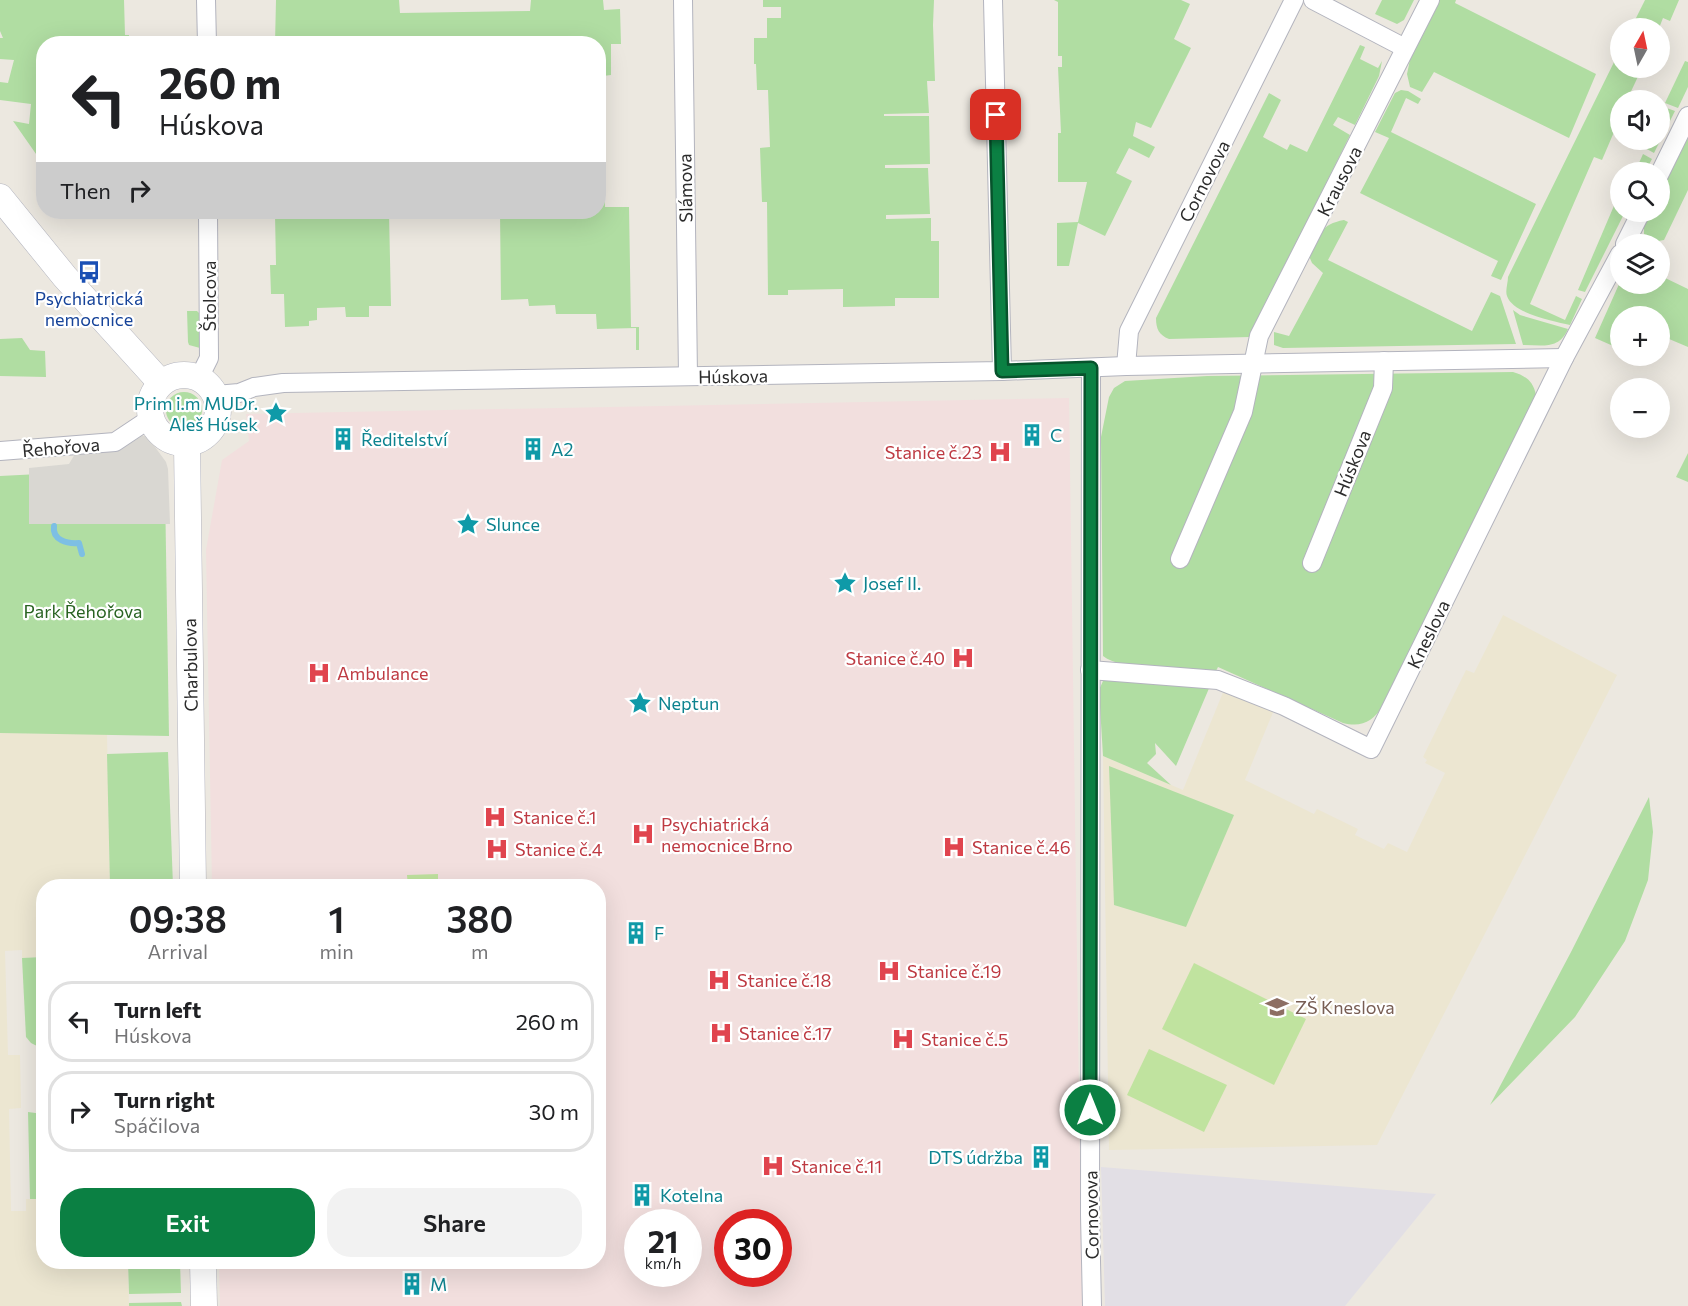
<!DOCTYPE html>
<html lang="en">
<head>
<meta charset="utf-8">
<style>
  :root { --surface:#fff; --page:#f2f2f2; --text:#202124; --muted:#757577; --line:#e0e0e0; --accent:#0b8043 }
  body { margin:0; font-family:Commissioner,sans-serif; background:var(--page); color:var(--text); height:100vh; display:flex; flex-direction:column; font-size:22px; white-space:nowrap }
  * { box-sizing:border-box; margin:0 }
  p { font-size:20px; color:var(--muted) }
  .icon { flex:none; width:33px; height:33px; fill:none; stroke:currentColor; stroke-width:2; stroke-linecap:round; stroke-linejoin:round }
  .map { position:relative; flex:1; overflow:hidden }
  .drawer { position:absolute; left:36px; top:879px; width:570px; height:390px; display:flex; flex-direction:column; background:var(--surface); border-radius:24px; box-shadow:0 6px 24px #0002 }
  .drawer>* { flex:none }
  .banner { position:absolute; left:36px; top:36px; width:570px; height:183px; border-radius:24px; box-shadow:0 6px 24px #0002; background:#fff; color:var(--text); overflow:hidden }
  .needle { width:39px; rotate:9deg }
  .controls { position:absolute; left:1610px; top:18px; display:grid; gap:12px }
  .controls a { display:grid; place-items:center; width:60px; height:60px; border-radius:50%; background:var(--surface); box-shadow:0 6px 24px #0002; font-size:30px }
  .speed { position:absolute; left:624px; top:1209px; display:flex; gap:12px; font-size:30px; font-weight:700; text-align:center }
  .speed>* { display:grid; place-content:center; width:78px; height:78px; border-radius:50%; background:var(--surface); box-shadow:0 6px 24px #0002; line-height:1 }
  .speed small { font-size:15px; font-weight:400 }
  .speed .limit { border:9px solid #d22; background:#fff; color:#111 }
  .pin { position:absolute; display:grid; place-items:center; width:51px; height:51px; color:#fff; margin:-26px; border-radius:12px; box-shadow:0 3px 9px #0006 }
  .me { position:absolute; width:66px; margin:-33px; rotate:0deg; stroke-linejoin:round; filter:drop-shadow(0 0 4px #0008) }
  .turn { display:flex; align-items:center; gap:21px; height:126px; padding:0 24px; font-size:27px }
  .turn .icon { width:78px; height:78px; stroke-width:2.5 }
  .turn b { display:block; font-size:42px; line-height:51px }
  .then { display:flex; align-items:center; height:57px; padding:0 24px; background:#0003; gap:12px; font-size:22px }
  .eta { display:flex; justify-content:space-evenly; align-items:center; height:102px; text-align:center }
  .eta b { font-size:36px; font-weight:600; line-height:42px }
  .cta { display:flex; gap:12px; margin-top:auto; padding:12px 24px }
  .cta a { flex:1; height:69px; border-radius:24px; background:var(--accent); color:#fff; font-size:24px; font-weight:600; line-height:69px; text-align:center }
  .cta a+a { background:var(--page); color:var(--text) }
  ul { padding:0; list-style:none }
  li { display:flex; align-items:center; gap:18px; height:81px; margin:0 12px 9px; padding:0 12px; border:3px solid var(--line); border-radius:24px }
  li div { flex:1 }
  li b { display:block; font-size:22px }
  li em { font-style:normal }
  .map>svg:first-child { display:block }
  .industrial { fill:#e2dfe5 }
  .education { fill:#ece6d1 }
  .medical { fill:#f2dfde; fill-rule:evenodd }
  .green { fill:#b0dda2 }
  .pitch { fill:#c0e39f }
  .plaza { fill:#d9d7d2 }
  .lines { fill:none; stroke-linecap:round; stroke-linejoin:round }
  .stream { stroke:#7dbfe4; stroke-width:6 }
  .street-casing { stroke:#b3b4be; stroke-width:20 }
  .secondary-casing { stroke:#b3b4be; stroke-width:27 }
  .street { stroke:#fff; stroke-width:18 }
  .secondary { stroke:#fff; stroke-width:26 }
  .route-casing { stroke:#07532c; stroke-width:15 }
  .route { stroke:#0b8043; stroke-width:10 }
  .labels { text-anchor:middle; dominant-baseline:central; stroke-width:4.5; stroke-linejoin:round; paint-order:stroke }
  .street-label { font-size:18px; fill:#2c2c2c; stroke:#fff }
  .transit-label { font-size:18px; fill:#164399; stroke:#fff }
  .culture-label { font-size:18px; fill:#0d838f; stroke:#fff; text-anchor:start }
  .health-label { font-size:18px; fill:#be3a42; stroke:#fff; text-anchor:start }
  .park-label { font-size:18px; fill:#296322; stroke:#fff }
  .education-label { font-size:18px; fill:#785e54; stroke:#fff; text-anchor:start }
</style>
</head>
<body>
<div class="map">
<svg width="1688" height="1306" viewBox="0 0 1688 1306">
  <rect width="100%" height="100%" fill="#ece8e0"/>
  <!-- industrial -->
  <path class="industrial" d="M 1101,1167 L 1436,1194 L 1345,1306 L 1105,1306 Z"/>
  <!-- education -->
  <g class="education">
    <path d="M 1503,615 L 1617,675 L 1377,1145 L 1109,1150 L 1103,756 L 1183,790 L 1224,690 L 1274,710 L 1245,780 L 1314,814 L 1317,809 L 1358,829 L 1355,835 L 1384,849 L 1388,843 L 1407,852 L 1445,773 L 1425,763 L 1427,760 L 1423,757 L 1466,670 L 1474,673 Z"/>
    <path d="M 0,733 L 107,734 L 110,886 L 44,886 L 43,957 L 22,958 L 22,950 L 5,951 L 8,1055 L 20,1055 L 21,1108 L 9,1109 L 11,1211 L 26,1211 L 26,1199 L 43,1199 L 44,1262 L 128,1262 L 129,1306 L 0,1306 Z"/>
  </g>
  <!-- medical -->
  <path class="medical" d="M 1069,398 L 1082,1306 L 220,1306 L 219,1262 L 598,1262 L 598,886 L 212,886 L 206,550 L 222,460 L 249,441 L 246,414 ZM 638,1222 L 688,1222 L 688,1274 L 638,1274 ZM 728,1222 L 778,1222 L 778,1274 L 728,1274 Z"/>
  <!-- green -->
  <g class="green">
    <path d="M 0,0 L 124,0 L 125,35 L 129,35 L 129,43 L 44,44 L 43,164 L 13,121 L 29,124 L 31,104 L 0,100 L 0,82 L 8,83 L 14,60 L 0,59 L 0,38 L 3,38 L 0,31 Z"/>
    <path d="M 276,0 L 399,0 L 400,13 L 530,11 L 531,0 L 603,0 L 604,10 L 620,9 L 621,44 L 611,44 L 611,75 L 603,76 L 604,142 L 599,142 L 598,44 L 275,43 Z"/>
    <path d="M 763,0 L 934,0 L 933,25 L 935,81 L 927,81 L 929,113 L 884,114 L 884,116 L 929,116 L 930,164 L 885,165 L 885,168 L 928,168 L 930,214 L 886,215 L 886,219 L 931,218 L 931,241 L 939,241 L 939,298 L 895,298 L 895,306 L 843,307 L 843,289 L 788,290 L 788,295 L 768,295 L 767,202 L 762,202 L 760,148 L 770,147 L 768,90 L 757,90 L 756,64 L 754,64 L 754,38 L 767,38 L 767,18 L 781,18 L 781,7 L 763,7 Z"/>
    <path d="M 1054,0 L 1181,0 L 1190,4 L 1174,39 L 1191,48 L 1151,128 L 1136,122 L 1133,136 L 1155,147 L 1149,158 L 1129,148 L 1116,173 L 1132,181 L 1105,236 L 1078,223 L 1069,266 L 1057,266 L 1057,223 L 1078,222 L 1087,182 L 1058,182 L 1058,133 L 1061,133 L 1058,67 L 1062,67 L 1062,56 L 1058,56 L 1058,2 Z"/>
    <path d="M 1382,0 L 1414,0 L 1404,20 L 1397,24 L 1375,14 Z"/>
    <path d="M 1436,0 L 1456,0 L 1455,3 L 1596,74 L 1569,138 L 1434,72 L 1422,92 L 1410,87 L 1407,74 L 1411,55 Z"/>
    <path d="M 1645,0 L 1679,0 L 1670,21 L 1663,18 L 1659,28 L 1631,28 Z"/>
    <path d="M 1360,45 L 1365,47 L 1360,59 L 1378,68 L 1382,61 L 1379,76 L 1355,125 L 1338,117 L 1333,125 L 1350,135 L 1250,337 L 1169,339 C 1159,335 1156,329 1156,318 L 1269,93 L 1281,100 L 1263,137 L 1287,150 L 1290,144 L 1307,152 Z"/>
    <path d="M 1620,50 L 1620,68 L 1642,68 L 1627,100 L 1620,100 L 1620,118 L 1602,160 L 1594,157 L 1530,304 L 1565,320 L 1576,296 L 1582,299 L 1570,325 C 1554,321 1513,314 1507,296 C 1505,291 1508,283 1508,277 Z"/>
    <path d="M 1685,61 L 1688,62 L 1688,87 L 1678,108 L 1665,103 Z"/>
    <path d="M 1401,90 L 1408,91 L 1421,99 L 1418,104 L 1406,98 L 1391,132 L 1536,204 L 1501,280 L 1491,276 L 1498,261 L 1360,193 L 1389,138 L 1375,132 L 1395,93 Z"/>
    <path d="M 1664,107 L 1675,111 L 1654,153 L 1645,148 L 1649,140 L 1659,140 L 1659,118 Z"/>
    <path d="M 1688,137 L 1688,190 L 1664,240 L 1653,242 L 1644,234 L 1644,227 L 1652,212 L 1659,212 L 1659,196 Z"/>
    <path d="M 1643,154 L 1652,159 L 1645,172 L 1635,172 Z"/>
    <path d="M 599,173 L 605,174 L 605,207 L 629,207 L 631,327 L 639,327 L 639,350 L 636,350 L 636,328 L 597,329 L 596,314 L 556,314 L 555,305 L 529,306 L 528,299 L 501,300 L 500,212 L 598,212 Z"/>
    <path d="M 1616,201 L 1620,203 L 1620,212 L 1625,212 L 1585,292 L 1578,290 Z"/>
    <path d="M 281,212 L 389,212 L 391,306 L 369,306 L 369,317 L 346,317 L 345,307 L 317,308 L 317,320 L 309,321 L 309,326 L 285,327 L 284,294 L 271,294 L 270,265 L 276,265 L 275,214 L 281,213 Z"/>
    <path d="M 1344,220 L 1348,222 L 1328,260 L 1472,331 L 1491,292 L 1500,296 L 1516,344 L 1283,348 L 1274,345 L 1274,332 L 1289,336 L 1323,273 L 1312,263 L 1309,256 C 1317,236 1321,224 1344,220 Z"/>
    <path d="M 1659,275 L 1688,289 L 1688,347 L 1662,336 L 1659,340 L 1659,316 L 1620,316 L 1620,349 L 1595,338 L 1620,282 L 1659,284 Z"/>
    <path d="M 1513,310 L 1520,315 L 1568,329 C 1559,350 1542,345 1523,345 Z"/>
    <path d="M 187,311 L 197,311 L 200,314 L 200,348 L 189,345 L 188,342 Z"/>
    <path d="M 22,338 L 30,350 L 45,351 L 46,377 L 0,376 L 0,339 Z"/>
    <path d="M 1513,372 C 1526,376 1533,381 1536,395 L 1383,706 C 1373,721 1362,728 1343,723 L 1218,667 L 1214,675 C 1188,672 1122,671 1103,656 L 1101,437 L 1109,397 L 1114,388 L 1125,381 L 1207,376 Z"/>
    <circle cx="184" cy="410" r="18"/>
    <path d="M 1688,453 L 1688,482 L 1676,477 Z"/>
    <path d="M 59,473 L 165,489 L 169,736 L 0,733 L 0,476 Z"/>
    <path d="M 1109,677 L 1210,686 L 1176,766 L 1155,743 L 1156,754 L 1147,763 L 1171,785 L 1103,756 L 1099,690 L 1103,681 Z"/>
    <path d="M 168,752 L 173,886 L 110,886 L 107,754 Z"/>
    <path d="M 1109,766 L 1234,815 L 1186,927 L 1114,905 Z"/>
    <path d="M 1649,797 L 1653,832 L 1648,880 L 1625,941 L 1575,1017 L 1490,1105 L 1571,952 Z"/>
    <path d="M 43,957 L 44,1048 L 41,1048 L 31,1043 L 26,1037 L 22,958 Z"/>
    <path d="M 28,1112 L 43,1114 L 42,1127 L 44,1128 L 43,1199 L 30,1199 Z"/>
    <path d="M 128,1262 L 180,1262 L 181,1293 L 129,1294 Z"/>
    <path d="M 181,1302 L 182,1306 L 129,1306 L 129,1303 Z"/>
  </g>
  <!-- pitch -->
  <g class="pitch">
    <path d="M 438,874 L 438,886 L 408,886 L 407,875 Z"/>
    <path d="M 1194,963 L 1306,1019 L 1274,1085 L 1162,1029 Z"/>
    <path d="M 1149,1049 L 1227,1085 L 1204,1132 L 1127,1095 Z"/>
  </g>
  <!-- plaza -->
  <path class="plaza" d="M 142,436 L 145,436 L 155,447 L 166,462 L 168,469 L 170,524 L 29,524 L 29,468 L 69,464 L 75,454 L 123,448 Z"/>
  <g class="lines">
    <!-- stream -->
    <path class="stream" d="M 54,526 C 52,540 67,544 79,543 L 82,554"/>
    <!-- street casing -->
    <g class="street-casing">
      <g id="street">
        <path d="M 206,0 L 207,44"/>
        <path d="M 683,0 L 688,376"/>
        <path d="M 993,0 L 1002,371"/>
        <path d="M 1313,0 L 1405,48"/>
        <path d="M 1659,175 L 1688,116"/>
        <path d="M 1625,244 L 1641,212"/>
        <path d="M 1126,366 L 1129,331 L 1294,0"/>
        <path d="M 1091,368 L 1090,1215 L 1092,1306"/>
        <path d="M 199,378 L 209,358 L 208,212"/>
        <path d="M 216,395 L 239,393 L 254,387 L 283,383 L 1002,371 L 1126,366 L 1564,358"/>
        <path d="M 0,451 L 115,442 L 151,418"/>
        <path d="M 1180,559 L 1243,412 L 1259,336 L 1430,0"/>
        <path d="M 1312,563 L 1383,388 L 1384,361"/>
        <path d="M 1090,670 L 1218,680 L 1284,706 L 1371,749 L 1564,358 L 1620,254"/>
      </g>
    </g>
    <!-- secondary casing -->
    <g class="secondary-casing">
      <g id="secondary">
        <path d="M 0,197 L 65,277 L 161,383"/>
        <circle cx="184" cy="409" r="34"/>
        <path d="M 187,444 L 193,886"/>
        <path d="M 203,1262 L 204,1306"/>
      </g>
    </g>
    <!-- street -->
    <use href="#street" class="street"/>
    <!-- secondary -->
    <use href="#secondary" class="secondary"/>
  </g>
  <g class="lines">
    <!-- route casing -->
    <g class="route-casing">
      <path id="route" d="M 996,115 L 1002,371 L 1091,368 L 1090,1110"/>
    </g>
    <!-- route -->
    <use href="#route" class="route"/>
  </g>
  <!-- icons -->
  <defs>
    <g id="bus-bare" transform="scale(1.8)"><path d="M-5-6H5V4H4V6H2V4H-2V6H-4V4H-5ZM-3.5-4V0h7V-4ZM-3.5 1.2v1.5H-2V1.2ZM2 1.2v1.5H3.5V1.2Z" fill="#1a4fb4" stroke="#fff" stroke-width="2.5" paint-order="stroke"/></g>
    <g id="sight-bare" transform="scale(1.8)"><path d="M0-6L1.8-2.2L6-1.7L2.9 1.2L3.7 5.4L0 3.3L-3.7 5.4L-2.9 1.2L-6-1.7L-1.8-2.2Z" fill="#0f9aa8" stroke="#fff" stroke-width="2.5" paint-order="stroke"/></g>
    <g id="building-bare" transform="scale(1.8)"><path d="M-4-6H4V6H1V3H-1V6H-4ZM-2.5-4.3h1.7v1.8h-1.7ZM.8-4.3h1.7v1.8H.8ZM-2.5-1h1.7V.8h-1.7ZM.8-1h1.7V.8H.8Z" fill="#0f9aa8" stroke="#fff" stroke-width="2.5" paint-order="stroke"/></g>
    <g id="hospital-bare" transform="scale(1.8)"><path d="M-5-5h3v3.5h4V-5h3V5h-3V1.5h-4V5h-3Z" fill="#e0444e" stroke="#fff" stroke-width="2.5" paint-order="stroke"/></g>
    <g id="school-bare" transform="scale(1.8)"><path d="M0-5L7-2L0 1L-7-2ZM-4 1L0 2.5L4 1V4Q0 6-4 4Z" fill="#8d6e63" stroke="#fff" stroke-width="2.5" paint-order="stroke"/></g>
  </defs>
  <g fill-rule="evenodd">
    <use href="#bus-bare" x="89" y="272"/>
    <use href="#sight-bare" x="276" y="413"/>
    <use href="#building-bare" x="1032" y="435"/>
    <use href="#building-bare" x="343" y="439"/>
    <use href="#building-bare" x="533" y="449"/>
    <use href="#hospital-bare" x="1000" y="452"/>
    <use href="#sight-bare" x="468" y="524"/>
    <use href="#sight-bare" x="845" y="583"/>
    <use href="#hospital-bare" x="963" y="658"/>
    <use href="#hospital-bare" x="319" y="673"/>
    <use href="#sight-bare" x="640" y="703"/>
    <use href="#hospital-bare" x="495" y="817"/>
    <use href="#hospital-bare" x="643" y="834"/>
    <use href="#hospital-bare" x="954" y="847"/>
    <use href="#hospital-bare" x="497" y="849"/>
    <use href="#building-bare" x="636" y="933"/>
    <use href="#hospital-bare" x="889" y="971"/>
    <use href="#hospital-bare" x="719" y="980"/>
    <use href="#school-bare" x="1277" y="1007"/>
    <use href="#hospital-bare" x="721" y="1033"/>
    <use href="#hospital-bare" x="903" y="1039"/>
    <use href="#building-bare" x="1041" y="1157"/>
    <use href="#hospital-bare" x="773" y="1166"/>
    <use href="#building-bare" x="642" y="1195"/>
    <use href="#building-bare" x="412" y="1284"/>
  </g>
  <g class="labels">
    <!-- street labels -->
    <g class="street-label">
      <text transform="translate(1204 181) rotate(-63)">Cornovova</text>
      <text transform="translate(1339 181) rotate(-63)">Krausova</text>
      <text transform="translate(685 188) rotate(-91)">Slámova</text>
      <text transform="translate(209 296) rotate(-90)">Štolcova</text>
      <text transform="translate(733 376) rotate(-1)">Húskova</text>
      <text transform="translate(61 447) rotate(-5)">Řehořova</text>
      <text transform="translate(1352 463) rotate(-68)">Húskova</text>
      <text transform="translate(1428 634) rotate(-64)">Kneslova</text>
      <text transform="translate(190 665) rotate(-91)">Charbulova</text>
      <text transform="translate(1091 1215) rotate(-91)">Cornovova</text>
    </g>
    <!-- transit labels -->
    <g class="transit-label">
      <text x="89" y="298">Psychiatrická<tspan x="89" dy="21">nemocnice</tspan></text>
    </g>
    <!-- culture labels -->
    <g class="culture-label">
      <text x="258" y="403" text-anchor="end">Prim i.m MUDr.<tspan x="258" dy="21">Aleš Húsek</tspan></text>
      <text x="1050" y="435">C</text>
      <text x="361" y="439">Ředitelství</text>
      <text x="551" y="449">A2</text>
      <text x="486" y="524">Slunce</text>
      <text x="863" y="583">Josef II.</text>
      <text x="658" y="703">Neptun</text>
      <text x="654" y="933">F</text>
      <text x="1023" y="1157" text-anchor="end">DTS údržba</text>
      <text x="660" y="1195">Kotelna</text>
      <text x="430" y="1284">M</text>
    </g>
    <!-- health labels -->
    <g class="health-label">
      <text x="982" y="452" text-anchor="end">Stanice č.23</text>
      <text x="945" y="658" text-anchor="end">Stanice č.40</text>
      <text x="337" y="673">Ambulance</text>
      <text x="513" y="817">Stanice č.1</text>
      <text x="661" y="824">Psychiatrická<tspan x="661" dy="21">nemocnice Brno</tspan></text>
      <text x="972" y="847">Stanice č.46</text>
      <text x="515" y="849">Stanice č.4</text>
      <text x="907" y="971">Stanice č.19</text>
      <text x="737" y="980">Stanice č.18</text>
      <text x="739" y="1033">Stanice č.17</text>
      <text x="921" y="1039">Stanice č.5</text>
      <text x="791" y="1166">Stanice č.11</text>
    </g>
    <!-- park labels -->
    <g class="park-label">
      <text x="83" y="611">Park Řehořova</text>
    </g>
    <!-- education labels -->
    <g class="education-label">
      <text x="1295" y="1007">ZŠ Kneslova</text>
    </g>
  </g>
</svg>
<div class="controls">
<a><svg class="needle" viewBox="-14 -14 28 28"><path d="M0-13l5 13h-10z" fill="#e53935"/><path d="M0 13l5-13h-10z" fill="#757577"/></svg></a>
<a><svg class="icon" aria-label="sound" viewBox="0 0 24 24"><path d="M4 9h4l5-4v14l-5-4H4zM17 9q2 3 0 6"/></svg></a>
<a><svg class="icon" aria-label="search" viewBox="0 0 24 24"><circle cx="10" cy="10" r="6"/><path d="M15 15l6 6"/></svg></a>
<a><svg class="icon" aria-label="layers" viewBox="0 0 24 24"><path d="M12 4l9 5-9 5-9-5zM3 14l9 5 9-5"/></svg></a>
<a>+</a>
<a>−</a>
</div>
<div class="speed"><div>21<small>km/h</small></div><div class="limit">30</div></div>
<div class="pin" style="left:996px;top:115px;background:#d93025"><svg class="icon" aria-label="arrive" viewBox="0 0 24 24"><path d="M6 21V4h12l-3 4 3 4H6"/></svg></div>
<svg class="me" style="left:1090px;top:1110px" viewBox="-20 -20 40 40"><circle r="17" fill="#0b8043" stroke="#fff" stroke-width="3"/><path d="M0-11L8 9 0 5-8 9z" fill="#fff"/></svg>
<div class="banner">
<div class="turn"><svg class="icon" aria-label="left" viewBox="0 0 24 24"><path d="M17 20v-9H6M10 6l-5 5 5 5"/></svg><div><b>260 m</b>Húskova</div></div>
<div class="then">Then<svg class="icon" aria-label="right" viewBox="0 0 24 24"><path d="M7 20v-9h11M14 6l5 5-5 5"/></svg></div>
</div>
<section class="drawer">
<div class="eta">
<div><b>09:38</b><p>Arrival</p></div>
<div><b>1</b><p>min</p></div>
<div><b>380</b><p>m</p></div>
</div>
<ul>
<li><svg class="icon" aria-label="left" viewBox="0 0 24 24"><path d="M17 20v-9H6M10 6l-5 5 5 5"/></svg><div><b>Turn left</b><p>Húskova</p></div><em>260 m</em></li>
<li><svg class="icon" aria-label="right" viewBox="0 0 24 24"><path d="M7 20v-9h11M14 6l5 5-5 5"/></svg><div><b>Turn right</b><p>Spáčilova</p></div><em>30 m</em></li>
</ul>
<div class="cta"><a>Exit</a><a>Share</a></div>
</section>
</div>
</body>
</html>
